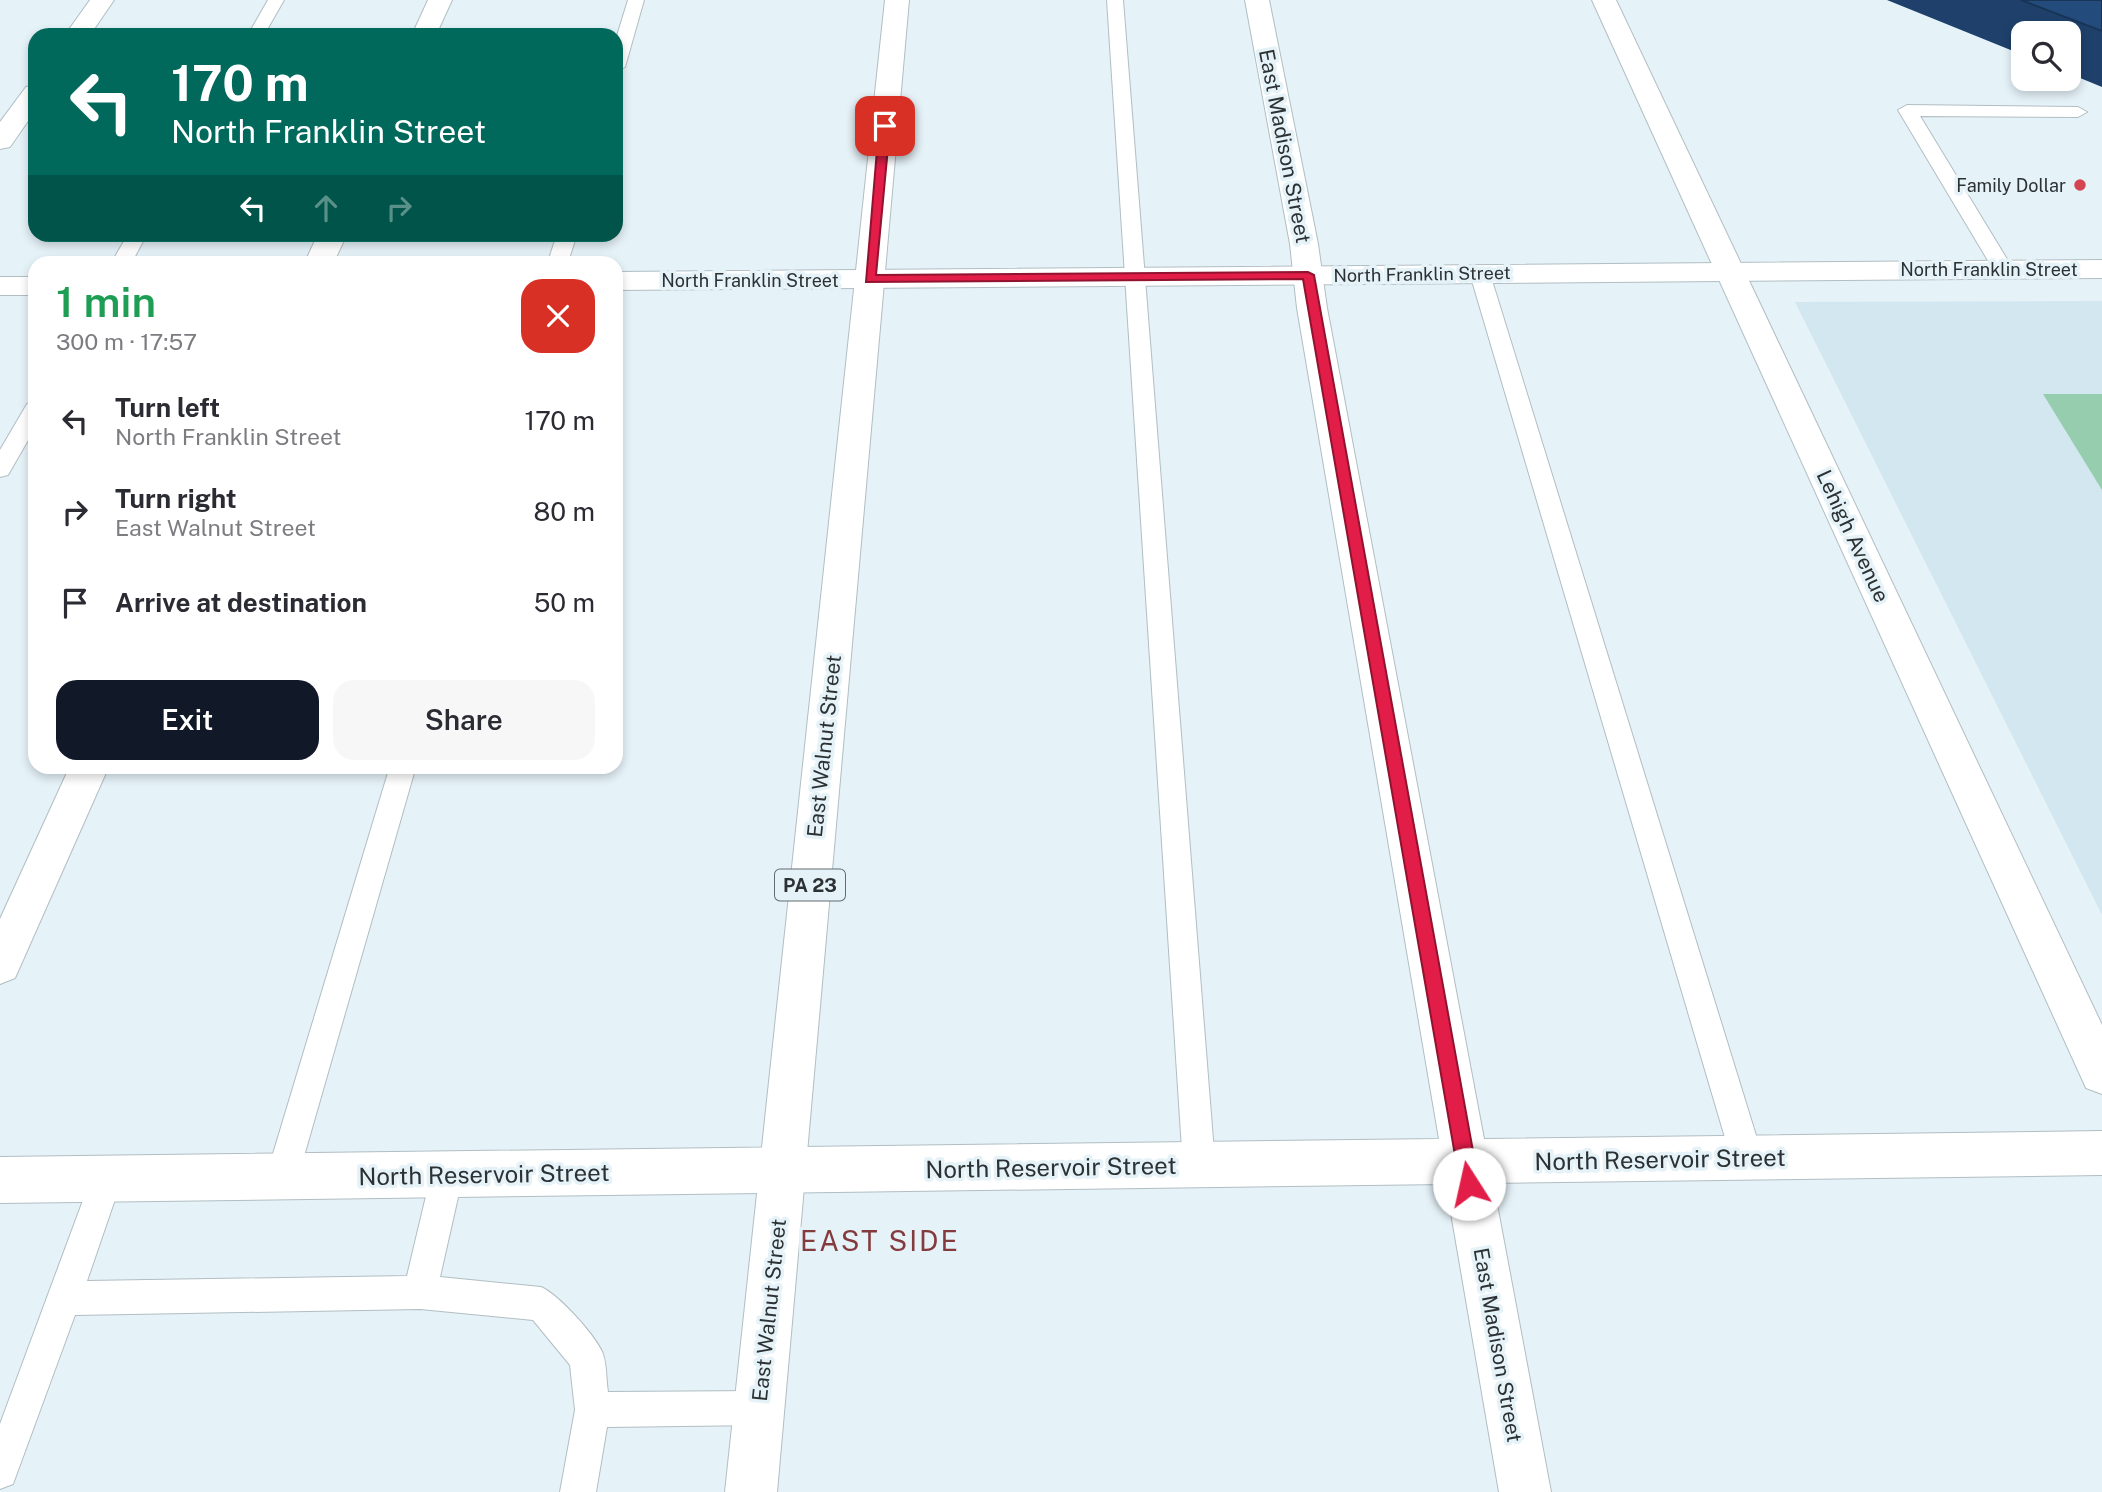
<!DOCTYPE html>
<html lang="en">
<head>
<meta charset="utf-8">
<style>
  :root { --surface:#fff; --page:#f7f7f7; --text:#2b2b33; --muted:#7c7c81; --accent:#111827 }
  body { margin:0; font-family:"Public Sans",sans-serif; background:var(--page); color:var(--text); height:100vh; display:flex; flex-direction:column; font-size:26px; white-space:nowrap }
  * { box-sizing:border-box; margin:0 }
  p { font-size:23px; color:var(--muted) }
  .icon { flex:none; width:38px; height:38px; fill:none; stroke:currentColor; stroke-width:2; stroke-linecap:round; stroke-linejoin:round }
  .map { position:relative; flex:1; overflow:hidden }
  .side { position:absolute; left:28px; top:256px; width:595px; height:518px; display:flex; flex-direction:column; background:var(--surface); border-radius:21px; box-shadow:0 4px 10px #0003 }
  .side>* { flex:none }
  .top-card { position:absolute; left:28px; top:28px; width:595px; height:214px; border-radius:21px; box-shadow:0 4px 10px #0003; background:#00695c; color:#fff; overflow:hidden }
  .tools { position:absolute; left:2011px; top:21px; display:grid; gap:14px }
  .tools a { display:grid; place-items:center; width:70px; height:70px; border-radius:14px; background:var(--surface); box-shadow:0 4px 10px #0003; font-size:35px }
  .pin { position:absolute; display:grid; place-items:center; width:60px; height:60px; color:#fff; margin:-30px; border-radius:14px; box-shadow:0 4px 10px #0006 }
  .me { position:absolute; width:77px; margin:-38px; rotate:350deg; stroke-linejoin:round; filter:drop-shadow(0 0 5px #0008) }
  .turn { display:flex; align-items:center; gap:24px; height:147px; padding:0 28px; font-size:32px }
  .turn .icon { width:91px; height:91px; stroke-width:2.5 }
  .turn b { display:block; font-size:49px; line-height:60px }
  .lanes { display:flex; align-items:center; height:66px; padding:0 28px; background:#0003; justify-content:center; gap:35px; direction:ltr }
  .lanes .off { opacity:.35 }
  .round { display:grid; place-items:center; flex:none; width:74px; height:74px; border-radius:21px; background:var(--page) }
  .overview { display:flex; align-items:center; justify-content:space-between; height:119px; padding:0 28px }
  h1 { font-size:42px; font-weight:600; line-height:52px; color:#1e9e55 }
  .button { display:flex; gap:14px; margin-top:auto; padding:14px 28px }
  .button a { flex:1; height:80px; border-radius:21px; background:var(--accent); color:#fff; font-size:28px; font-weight:600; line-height:80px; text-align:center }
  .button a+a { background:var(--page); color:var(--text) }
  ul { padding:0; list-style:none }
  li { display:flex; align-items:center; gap:21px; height:91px; padding:0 28px }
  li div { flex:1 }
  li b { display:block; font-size:26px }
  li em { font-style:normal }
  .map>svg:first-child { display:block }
  .built { fill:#d2e7f0 }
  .green { fill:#95cdae }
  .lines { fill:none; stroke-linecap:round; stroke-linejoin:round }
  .service-casing { stroke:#b1bec3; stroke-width:2 }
  .minor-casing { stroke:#b1bec3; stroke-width:2 }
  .secondary-casing { stroke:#b1bec3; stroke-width:2 }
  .primary-casing { stroke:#b1bec3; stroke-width:2 }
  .service { fill:#fff; fill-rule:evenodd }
  .minor { fill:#fff; fill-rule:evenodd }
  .secondary { fill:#fff; fill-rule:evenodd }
  .primary { fill:#fff; fill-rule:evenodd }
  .wall { fill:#1e406a }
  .building { fill:#234b7b; stroke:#183456; stroke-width:2 }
  .route { fill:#e11d48; stroke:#92132f; stroke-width:2 }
  .poi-dot { fill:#d54551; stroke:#e5f2f8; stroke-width:2.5 }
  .labels { text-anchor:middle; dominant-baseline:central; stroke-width:7; stroke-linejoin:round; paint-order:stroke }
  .far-poi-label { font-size:18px; fill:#2c3133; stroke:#e5f2f8; text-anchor:end }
  .far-street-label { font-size:18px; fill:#2c3133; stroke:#e5f2f8 }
  .shield { fill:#e5f2f8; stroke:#646b6e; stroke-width:2 }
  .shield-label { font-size:19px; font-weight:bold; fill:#2c3133 }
  .street-label { font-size:21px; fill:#2c3133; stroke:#e5f2f8 }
  .near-street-label { font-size:24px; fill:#2c3133; stroke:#e5f2f8 }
  .near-neighbourhood-label { font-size:28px; letter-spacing:2px; fill:#843b3e; stroke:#e5f2f8 }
</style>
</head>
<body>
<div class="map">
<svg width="2102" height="1492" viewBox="0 0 2102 1492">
  <rect width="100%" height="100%" fill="#e5f2f8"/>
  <!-- built -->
  <path class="built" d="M 2102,301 L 2102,915 L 1795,302 Z"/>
  <!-- green -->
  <path class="green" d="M 2043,394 L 2102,394 L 2102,490 Z"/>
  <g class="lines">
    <!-- service casing -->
    <g class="service-casing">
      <g id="service">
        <path d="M 268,0 L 284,0 L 264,35 L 248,35 Z"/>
        <path d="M 628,0 L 644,0 L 625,67 L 616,72 L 616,39 Z"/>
        <path d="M 1107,0 L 1123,0 L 1215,1165 L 1210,1176 L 1199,1180 L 1188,1176 L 1183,1165 Z"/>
        <path d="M 1907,105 L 2078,107 L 2087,112 L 2078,117 L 1920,116 L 2013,269 L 2010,273 L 1996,273 L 1993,269 L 1898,110 Z"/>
        <path d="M 128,234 L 147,234 L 132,262 L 112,262 Z"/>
        <path d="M 557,234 L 577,234 L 568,262 L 548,262 Z"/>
        <path d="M 1480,268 L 1487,270 L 1490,274 L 1763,1158 L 1758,1169 L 1747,1173 L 1736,1169 L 1731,1158 L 1470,274 L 1473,270 Z"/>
        <path d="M 35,402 L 35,428 L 8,475 L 0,477 L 0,450 L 27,404 Z"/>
        <path d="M 390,766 L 416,766 L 298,1177 L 293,1188 L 282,1192 L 271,1188 L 266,1177 Z"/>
        <path d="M 447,1160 L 458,1164 L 463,1175 L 440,1277 L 541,1287 C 559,1295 596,1336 603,1354 C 607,1366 606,1380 608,1392 L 759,1391 L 771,1396 L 776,1408 L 771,1420 L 759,1425 L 607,1427 L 596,1492 L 560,1492 L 575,1410 L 570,1365 L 533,1320 L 420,1309 L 75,1315 L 13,1484 L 0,1489 L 0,1424 L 95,1168 L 106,1164 L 117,1168 L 122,1179 L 87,1281 L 407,1276 L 431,1175 L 436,1164 Z"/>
      </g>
    </g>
    <!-- minor casing -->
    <g class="minor-casing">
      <g id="minor">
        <path d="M 428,0 L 452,0 L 436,35 L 412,35 Z"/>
        <path d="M 1245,0 L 1269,0 L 1318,244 L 1327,308 L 1484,1139 L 2102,1131 L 2102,1175 L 1493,1183 L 1551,1492 L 1499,1492 L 1446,1184 L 0,1203 L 0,1157 L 1439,1139 L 1297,308 L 1290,244 Z"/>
        <path d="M 1592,0 L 1616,0 L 2102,1025 L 2102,1094 L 2086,1088 Z"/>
        <path d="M 318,234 L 347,234 L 334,262 L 305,262 Z"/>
        <path d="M 70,766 L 109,766 L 15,978 L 0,984 L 0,919 Z"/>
      </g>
    </g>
    <!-- secondary casing -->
    <g class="secondary-casing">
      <g id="secondary">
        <path d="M 2102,260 L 2102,278 L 616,290 L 616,272 Z"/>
        <rect x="0" y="277" width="35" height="18"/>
      </g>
    </g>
    <!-- primary casing -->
    <g class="primary-casing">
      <g id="primary">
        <path d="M 90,0 L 114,0 L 90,35 L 65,35 Z"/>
        <path d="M 885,0 L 909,0 L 777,1492 L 725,1492 Z"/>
        <path d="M 35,85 L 35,111 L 10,147 L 0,149 L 0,122 L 26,87 Z"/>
      </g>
    </g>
    <!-- service -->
    <use href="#service" class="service"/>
    <!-- minor -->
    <use href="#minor" class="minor"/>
    <!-- secondary -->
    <use href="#secondary" class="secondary"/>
    <!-- primary -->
    <use href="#primary" class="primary"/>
  </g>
  <!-- wall -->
  <path class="wall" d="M 1887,0 L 2102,0 L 2102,87 L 2068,73 L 2068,33 L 2023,33 L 2023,55 Z"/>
  <!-- building -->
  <path class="building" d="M 2021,0 L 2102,0 L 2102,31 Z"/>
  <!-- route -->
  <path class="route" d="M 885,123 L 890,126 L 876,275 L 1308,272 L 1314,275 L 1479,1184 L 1476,1190 L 1469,1193 L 1462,1190 L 1460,1184 L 1303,279 L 866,282 L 879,126 Z"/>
  <!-- markers -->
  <circle class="poi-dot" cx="2080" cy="185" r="7"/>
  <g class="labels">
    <!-- far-poi labels -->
    <g class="far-poi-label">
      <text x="2066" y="185">Family Dollar</text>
    </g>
    <!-- far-street labels -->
    <g class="far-street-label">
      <text x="1989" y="269">North Franklin Street</text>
      <text transform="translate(1422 274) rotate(-1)">North Franklin Street</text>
      <text x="750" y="280">North Franklin Street</text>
    </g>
    <!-- shield labels -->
    <rect class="shield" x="775" y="869.5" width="70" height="31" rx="5"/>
    <g class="shield-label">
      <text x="810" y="885">PA 23</text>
    </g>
    <!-- street labels -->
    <g class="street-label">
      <text transform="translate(1285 146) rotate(79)">East Madison Street</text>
      <text transform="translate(1853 536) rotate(65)">Lehigh Avenue</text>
      <text transform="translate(824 746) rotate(-84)">East Walnut Street</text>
      <text transform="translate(769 1310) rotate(-84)">East Walnut Street</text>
      <text transform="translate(1498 1345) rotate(80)">East Madison Street</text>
    </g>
    <!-- near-street labels -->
    <g class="near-street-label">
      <text transform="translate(1660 1159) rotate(-1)">North Reservoir Street</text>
      <text transform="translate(1051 1167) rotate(-1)">North Reservoir Street</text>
      <text transform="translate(484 1174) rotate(-1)">North Reservoir Street</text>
    </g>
    <!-- near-neighbourhood labels -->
    <g class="near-neighbourhood-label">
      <text x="880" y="1240">EAST SIDE</text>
    </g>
  </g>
</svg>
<div class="tools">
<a><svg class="icon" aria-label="search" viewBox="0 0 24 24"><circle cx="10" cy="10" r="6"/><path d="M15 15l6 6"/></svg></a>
</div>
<div class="pin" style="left:885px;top:126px;background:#d93025"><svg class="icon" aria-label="arrive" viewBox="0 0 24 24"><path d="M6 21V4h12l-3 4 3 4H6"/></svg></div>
<svg class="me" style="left:1469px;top:1184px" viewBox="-20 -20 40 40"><circle r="19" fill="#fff"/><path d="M0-13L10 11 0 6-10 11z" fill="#e11d48"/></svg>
<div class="top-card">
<div class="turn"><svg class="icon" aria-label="left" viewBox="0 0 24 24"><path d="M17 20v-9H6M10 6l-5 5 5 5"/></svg><div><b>170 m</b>North Franklin Street</div></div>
<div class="lanes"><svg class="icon" aria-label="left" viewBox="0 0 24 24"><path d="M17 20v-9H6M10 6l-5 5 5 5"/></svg><svg class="icon off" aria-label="ahead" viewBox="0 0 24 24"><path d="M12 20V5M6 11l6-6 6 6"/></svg><svg class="icon off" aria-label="right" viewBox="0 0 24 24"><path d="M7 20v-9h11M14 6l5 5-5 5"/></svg></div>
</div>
<section class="side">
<div class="overview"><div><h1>1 min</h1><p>300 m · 17:57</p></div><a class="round" style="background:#d93025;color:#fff"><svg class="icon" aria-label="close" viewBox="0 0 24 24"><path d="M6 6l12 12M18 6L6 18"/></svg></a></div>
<ul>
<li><svg class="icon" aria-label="left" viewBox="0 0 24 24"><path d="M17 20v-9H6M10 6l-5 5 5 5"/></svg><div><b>Turn left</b><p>North Franklin Street</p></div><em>170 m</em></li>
<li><svg class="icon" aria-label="right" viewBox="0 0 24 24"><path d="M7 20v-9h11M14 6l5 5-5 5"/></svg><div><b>Turn right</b><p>East Walnut Street</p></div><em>80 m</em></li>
<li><svg class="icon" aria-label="arrive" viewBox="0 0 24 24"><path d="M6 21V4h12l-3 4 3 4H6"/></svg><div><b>Arrive at destination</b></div><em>50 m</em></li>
</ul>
<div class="button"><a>Exit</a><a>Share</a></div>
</section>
</div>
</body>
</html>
